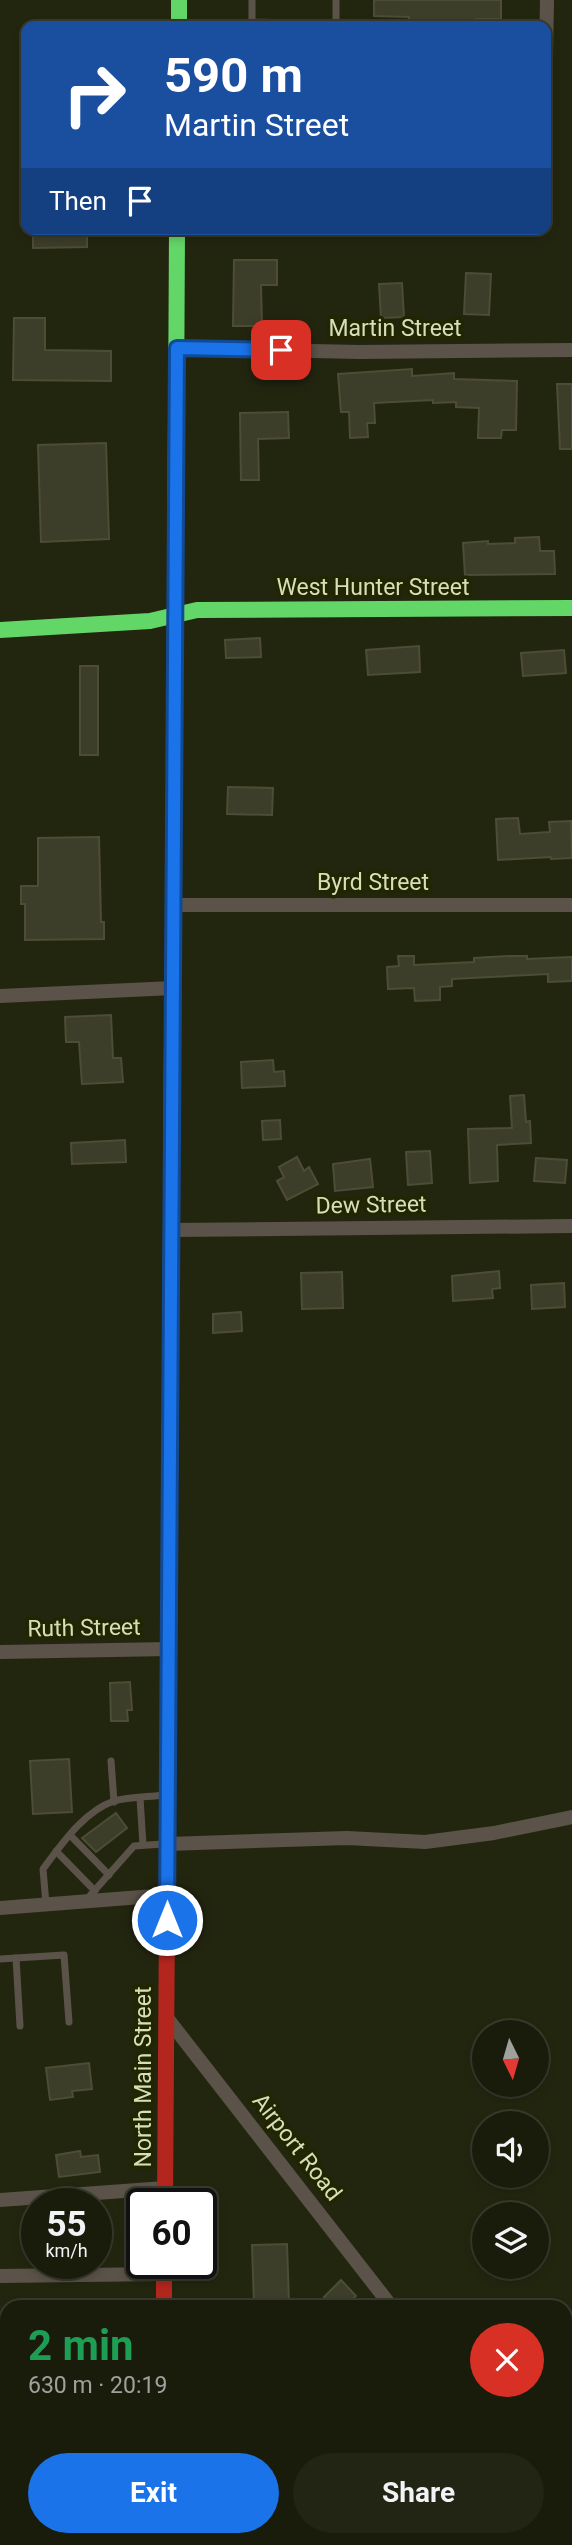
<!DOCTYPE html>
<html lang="en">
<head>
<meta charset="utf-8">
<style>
  :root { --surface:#1a1c0b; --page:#232514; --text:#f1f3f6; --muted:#9fa19d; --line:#383a2c; --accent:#1a73e8 }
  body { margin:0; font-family:Roboto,sans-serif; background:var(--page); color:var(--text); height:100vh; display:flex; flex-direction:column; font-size:26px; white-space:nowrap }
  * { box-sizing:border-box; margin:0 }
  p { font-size:23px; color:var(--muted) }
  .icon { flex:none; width:38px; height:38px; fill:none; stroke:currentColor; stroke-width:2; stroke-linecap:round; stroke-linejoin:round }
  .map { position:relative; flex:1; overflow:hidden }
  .panel { position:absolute; left:0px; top:2300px; width:572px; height:247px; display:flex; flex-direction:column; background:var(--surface); border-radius:21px 21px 0 0; box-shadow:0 4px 10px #0003,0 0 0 2px var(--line) }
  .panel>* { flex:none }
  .banner { position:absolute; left:21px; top:21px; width:530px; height:214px; border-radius:14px; box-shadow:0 4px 10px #0003,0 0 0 2px var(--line); background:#1a4fa0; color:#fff; overflow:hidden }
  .needle { width:46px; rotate:175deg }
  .controls { position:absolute; left:472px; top:2020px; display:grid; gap:14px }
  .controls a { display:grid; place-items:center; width:77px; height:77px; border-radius:50%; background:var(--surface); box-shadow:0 4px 10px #0003,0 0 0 2px var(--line); font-size:35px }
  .speed { position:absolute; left:21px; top:2188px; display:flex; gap:14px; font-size:35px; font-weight:700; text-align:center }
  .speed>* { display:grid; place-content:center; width:91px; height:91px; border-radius:50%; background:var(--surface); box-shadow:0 4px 10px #0003,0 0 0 2px var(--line); line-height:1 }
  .speed small { font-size:18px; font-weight:400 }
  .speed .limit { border:4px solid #111; border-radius:10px; background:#fff; color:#111 }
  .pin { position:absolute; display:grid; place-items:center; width:60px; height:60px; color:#fff; margin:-30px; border-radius:14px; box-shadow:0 4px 10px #0006 }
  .me { position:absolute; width:77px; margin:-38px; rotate:0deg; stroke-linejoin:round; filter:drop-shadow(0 0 5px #0008) }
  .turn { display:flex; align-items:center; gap:24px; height:147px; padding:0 28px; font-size:32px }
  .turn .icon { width:91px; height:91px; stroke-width:2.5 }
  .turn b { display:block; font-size:49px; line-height:60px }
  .then { display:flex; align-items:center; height:66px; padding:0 28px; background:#0003; gap:14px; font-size:26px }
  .round { display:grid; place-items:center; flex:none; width:74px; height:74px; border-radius:37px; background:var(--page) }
  .headline { display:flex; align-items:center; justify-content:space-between; height:119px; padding:0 28px }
  h1 { font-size:42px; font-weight:700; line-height:52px; color:#1e9e55 }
  .action { display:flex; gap:14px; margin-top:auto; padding:14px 28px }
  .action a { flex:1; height:80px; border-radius:42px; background:var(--accent); color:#fff; font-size:28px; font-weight:700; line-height:80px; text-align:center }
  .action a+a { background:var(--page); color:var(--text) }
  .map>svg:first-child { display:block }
  .building { fill:#3d3e29; stroke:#4d4d35; stroke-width:2 }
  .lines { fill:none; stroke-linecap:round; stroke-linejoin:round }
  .lane { stroke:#5b5349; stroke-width:7 }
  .street { stroke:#5b5349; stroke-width:14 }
  .fast { stroke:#63d668; stroke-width:16 }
  .jam { stroke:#b3261e; stroke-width:16 }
  .route-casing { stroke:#114b97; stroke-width:18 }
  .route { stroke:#1a73e8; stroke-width:12 }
  .labels { text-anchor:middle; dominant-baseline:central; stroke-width:7; stroke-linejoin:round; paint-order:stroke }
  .street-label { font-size:23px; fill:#d7dfb9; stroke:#212600 }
</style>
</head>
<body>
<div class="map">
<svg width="572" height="2545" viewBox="0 0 572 2545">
  <rect width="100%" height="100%" fill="#23260f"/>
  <!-- building -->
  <g class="building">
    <path d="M 374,0 L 501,0 L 501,19 L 476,19 L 475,26 L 409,26 L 409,17 L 374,16 Z"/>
    <path d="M 33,229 L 87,229 L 87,247 L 33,248 Z"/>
    <path d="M 234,260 L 277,260 L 277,285 L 261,285 L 262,326 L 233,326 Z"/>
    <path d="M 466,273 L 491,274 L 489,315 L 464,314 Z"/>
    <path d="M 402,283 L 404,317 L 381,318 L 379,284 Z"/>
    <path d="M 14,318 L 45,318 L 45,350 L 111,351 L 111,381 L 13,380 Z"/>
    <path d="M 412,369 L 412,376 L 454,373 L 454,379 L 517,381 L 516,430 L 502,430 L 501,438 L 478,438 L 479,408 L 456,407 L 456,402 L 433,403 L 433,400 L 374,403 L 375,423 L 367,423 L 368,437 L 350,438 L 349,412 L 341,412 L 338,374 Z"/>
    <path d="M 557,384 L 572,384 L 572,449 L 560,449 Z"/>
    <path d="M 288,412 L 289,438 L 258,439 L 259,480 L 241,480 L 240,413 Z"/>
    <path d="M 106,443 L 109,539 L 41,542 L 38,445 Z"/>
    <path d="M 539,537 L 540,551 L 554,551 L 555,574 L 465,575 L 463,543 L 488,541 L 488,544 L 515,543 L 515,538 Z"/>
    <path d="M 260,638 L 261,657 L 226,658 L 225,640 Z"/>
    <path d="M 419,646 L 420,672 L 368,675 L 366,650 Z"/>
    <path d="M 564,650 L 566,673 L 523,676 L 521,653 Z"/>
    <rect x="80" y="666" width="18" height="89"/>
    <path d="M 228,787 L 273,788 L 272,815 L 227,814 Z"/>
    <path d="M 518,818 L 520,834 L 550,832 L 549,822 L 571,821 L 572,858 L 551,859 L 551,857 L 498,860 L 496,819 Z"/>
    <path d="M 99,837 L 101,922 L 104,922 L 104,939 L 25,940 L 25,904 L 21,904 L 21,886 L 38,886 L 38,838 Z"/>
    <path d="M 398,956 L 414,956 L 414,965 L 474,962 L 474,958 L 508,956 L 527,956 L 527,959 L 572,957 L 572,981 L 548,982 L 548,974 L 452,979 L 452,986 L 440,987 L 440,1000 L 415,1001 L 414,988 L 388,989 L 387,967 L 399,966 Z"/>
    <path d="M 111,1015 L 113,1058 L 121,1058 L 123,1082 L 82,1084 L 79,1042 L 66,1042 L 65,1017 Z"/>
    <path d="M 273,1060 L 274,1072 L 284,1071 L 285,1086 L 242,1088 L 241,1062 Z"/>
    <path d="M 524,1095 L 526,1122 L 530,1121 L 531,1143 L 497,1145 L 498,1181 L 470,1183 L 468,1129 L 512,1128 L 510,1096 Z"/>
    <path d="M 280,1120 L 281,1139 L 263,1140 L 262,1121 Z"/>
    <path d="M 125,1140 L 126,1162 L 72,1164 L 71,1143 Z"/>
    <path d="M 430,1151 L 432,1183 L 408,1185 L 406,1152 Z"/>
    <path d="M 297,1157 L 304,1171 L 309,1167 L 318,1184 L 287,1200 L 277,1181 L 284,1177 L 279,1167 Z"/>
    <path d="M 536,1158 L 567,1160 L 565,1183 L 534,1181 Z"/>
    <path d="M 370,1159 L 373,1187 L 335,1191 L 333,1164 Z"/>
    <path d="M 499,1271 L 500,1288 L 492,1289 L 493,1298 L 453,1301 L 452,1276 Z"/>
    <path d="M 342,1272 L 343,1308 L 302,1309 L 301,1273 Z"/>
    <path d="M 564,1283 L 565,1307 L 532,1309 L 531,1285 Z"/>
    <path d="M 241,1312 L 242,1331 L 213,1333 L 213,1314 Z"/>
    <path d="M 130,1682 L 132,1710 L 127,1710 L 128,1721 L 111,1721 L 110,1683 Z"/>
    <path d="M 69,1759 L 72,1812 L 33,1814 L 30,1761 Z"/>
    <path d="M 116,1813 L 127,1828 L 96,1852 L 82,1838 Z"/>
    <path d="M 89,2063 L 92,2089 L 72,2091 L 73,2097 L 50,2100 L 46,2068 Z"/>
    <path d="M 80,2151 L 81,2157 L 98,2155 L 100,2172 L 59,2177 L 56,2155 Z"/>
    <path d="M 287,2244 L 289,2303 L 254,2305 L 252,2245 Z"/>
    <path d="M 341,2280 L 356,2296 L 345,2306 L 333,2306 L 324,2297 Z"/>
  </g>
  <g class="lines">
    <!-- lane -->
    <g class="lane">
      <path d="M 252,0 L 252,22 L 336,24"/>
      <path d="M 336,26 L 336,0"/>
      <path d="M 111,1761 L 114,1802"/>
      <path d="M 140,1798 L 143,1845"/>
      <path d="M 70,1835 L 109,1875"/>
      <path d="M 56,1851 L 95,1891"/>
      <path d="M 87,1899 L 134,1846 L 163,1844"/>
      <path d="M 46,1904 L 43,1869 C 61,1845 84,1811 114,1801 C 129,1797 148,1797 164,1795"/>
      <path d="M 16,1958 L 20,2026"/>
      <path d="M 0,1959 L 64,1955 L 69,2022"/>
    </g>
    <!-- street -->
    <g class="street">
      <path d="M 546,56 L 547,0"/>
      <path d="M 177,348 L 359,352 L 572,350"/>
      <path d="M 173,905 L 572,905"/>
      <path d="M 0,996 L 173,988"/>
      <path d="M 171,1230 L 572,1226"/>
      <path d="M 0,1652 L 169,1649"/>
      <path d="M 168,1844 L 347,1838 L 425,1842 L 494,1833 L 572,1817"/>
      <path d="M 0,1908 L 167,1895"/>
      <path d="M 167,2018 L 391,2306"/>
      <path d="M 0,2200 L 165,2188"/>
      <path d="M 0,2276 L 164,2274"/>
      <path d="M 0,2527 L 7,2520"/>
      <path d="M 565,2533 L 572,2541"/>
    </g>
    <!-- fast -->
    <g class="fast">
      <path d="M 179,0 L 179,26"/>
      <path d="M 0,630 L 150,621 L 197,610 L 572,608"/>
      <path d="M 174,794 L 177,229"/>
      <path d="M 168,1771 L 172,1043"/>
    </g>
    <!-- jam -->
    <g class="jam">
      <path d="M 172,1043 L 174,794"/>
      <path d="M 165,2203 L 168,1771"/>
      <path d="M 164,2263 L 164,2306"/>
      <path d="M 160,2539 L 160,2545"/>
    </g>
  </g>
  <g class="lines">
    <!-- route casing -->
    <g class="route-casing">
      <path id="route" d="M 167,1920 L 177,348 L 281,350"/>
    </g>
    <!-- route -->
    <use href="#route" class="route"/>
  </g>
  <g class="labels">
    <!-- street labels -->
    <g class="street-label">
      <text x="395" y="328">Martin Street</text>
      <text x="373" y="587">West Hunter Street</text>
      <text x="373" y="882">Byrd Street</text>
      <text transform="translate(371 1205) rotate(-1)">Dew Street</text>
      <text transform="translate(84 1628) rotate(-1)">Ruth Street</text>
      <text transform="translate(143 2077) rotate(-90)">North Main Street</text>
      <text transform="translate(297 2147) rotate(52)">Airport Road</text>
    </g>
  </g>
</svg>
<div class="controls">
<a><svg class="needle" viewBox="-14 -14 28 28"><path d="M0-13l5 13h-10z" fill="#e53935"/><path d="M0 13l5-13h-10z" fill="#9fa19d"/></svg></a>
<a><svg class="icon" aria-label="sound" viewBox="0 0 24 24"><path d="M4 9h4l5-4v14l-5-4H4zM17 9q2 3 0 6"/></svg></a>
<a><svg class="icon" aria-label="layers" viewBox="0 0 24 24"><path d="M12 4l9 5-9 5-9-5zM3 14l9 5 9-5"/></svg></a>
</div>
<div class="speed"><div>55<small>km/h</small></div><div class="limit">60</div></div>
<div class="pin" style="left:281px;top:350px;background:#d93025"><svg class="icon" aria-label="arrive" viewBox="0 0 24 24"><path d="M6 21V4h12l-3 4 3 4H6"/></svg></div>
<svg class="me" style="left:167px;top:1920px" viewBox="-20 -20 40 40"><circle r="17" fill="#1a73e8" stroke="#fff" stroke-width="3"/><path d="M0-11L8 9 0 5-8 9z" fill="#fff"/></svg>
<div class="banner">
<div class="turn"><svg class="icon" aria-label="right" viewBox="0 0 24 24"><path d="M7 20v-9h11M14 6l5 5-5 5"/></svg><div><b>590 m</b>Martin Street</div></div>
<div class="then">Then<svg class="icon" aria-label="arrive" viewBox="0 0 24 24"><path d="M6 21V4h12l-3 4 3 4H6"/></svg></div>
</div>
<section class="panel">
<div class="headline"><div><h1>2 min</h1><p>630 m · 20:19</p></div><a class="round" style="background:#d93025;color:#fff"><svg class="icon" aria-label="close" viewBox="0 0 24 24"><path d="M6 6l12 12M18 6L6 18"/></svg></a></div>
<div class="action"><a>Exit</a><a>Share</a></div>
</section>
</div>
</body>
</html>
